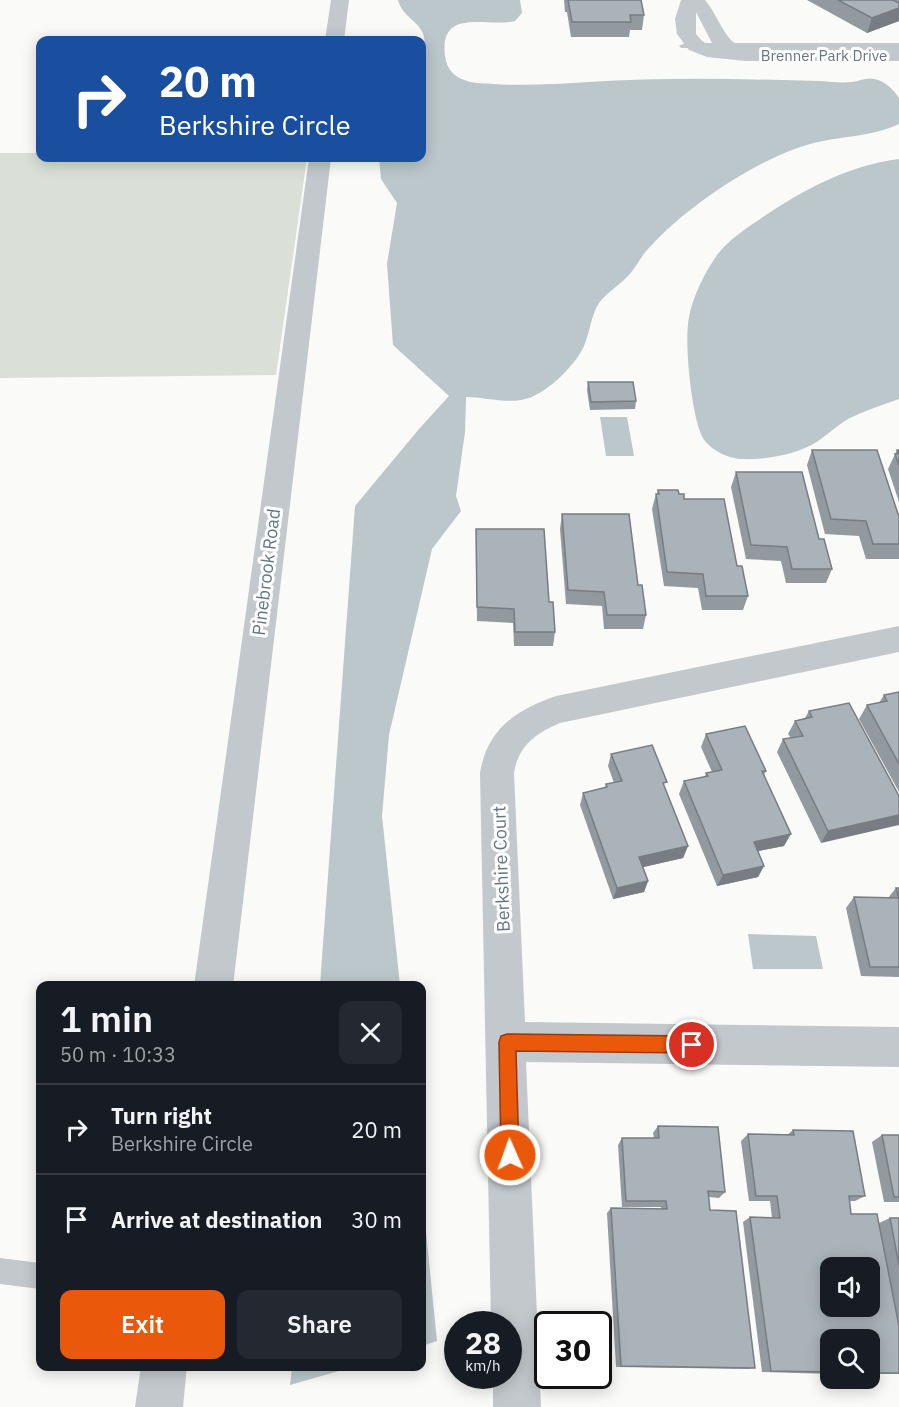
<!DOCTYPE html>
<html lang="en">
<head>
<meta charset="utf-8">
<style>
  :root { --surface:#171b24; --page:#242831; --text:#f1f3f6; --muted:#9ea1a6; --line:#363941; --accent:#ea580c }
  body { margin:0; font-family:"IBM Plex Sans",sans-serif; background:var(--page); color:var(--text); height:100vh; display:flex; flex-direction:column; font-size:22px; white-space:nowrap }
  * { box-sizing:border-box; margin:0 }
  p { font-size:20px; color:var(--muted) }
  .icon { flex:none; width:33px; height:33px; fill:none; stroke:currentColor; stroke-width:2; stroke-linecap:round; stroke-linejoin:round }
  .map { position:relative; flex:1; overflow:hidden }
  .details { position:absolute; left:36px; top:981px; width:390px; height:390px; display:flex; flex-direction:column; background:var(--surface); border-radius:12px; box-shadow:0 3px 15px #0003 }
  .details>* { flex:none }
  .top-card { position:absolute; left:36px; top:36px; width:390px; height:126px; border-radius:12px; box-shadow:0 3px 15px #0003; background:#1a4fa0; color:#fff; overflow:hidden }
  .buttons { position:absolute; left:820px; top:1257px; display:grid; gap:12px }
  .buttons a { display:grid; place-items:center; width:60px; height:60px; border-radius:12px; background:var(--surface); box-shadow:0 3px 15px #0003; font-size:30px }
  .speed { position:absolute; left:444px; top:1311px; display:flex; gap:12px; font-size:30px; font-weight:700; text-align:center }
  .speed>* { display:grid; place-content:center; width:78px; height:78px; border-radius:50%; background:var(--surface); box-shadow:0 3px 15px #0003; line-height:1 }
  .speed small { font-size:15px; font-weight:400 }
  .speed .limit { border:3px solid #111; border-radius:9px; background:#fff; color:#111 }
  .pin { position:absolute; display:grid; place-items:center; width:51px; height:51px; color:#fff; margin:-26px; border:3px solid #fff; border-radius:50%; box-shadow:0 2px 6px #0007 }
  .me { position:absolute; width:66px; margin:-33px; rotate:358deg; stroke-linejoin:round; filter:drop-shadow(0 0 4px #0008) }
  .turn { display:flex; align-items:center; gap:21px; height:126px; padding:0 24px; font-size:27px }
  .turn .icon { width:78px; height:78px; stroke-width:2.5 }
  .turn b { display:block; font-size:42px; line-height:51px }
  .round { display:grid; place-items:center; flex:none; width:63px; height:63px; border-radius:12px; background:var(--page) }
  .summary { display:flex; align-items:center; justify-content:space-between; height:102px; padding:0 24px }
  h1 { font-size:36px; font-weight:600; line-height:45px }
  .action { display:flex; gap:12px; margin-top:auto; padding:12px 24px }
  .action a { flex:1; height:69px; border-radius:12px; background:var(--accent); color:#fff; font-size:24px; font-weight:600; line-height:69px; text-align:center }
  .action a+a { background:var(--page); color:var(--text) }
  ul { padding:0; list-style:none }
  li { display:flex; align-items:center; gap:18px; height:90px; padding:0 24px; border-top:2px solid var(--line) }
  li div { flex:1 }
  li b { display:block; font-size:22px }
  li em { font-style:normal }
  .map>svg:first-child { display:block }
  .green { fill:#dadfd7 }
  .water { fill:#bbc7cb }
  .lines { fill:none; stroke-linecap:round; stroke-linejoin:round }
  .service { fill:#c3c8cc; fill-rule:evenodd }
  .minor { fill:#c3c8cc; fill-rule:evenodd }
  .tertiary { fill:#c3c8cc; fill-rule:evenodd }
  .wall { fill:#929a9f }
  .shaded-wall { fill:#777d82 }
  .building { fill:#aab3b9; stroke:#777d82; stroke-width:1.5; fill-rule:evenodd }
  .route { fill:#ea580c; stroke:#983908; stroke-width:1.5 }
  .labels { text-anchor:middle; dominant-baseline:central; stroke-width:6; stroke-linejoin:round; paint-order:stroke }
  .far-street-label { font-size:15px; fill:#657683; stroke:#fff }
  .street-label { font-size:18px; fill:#657683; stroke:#fff }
</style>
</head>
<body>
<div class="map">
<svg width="899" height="1407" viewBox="0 0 899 1407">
  <rect width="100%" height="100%" fill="#fafaf8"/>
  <!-- green -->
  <path class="green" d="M 0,153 L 40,153 L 40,158 L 307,158 L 276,375 L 0,378 Z"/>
  <!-- water -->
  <g class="water">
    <path d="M 398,0 L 520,0 L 522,13 L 515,21 C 488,28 439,6 445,56 C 447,70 454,77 467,81 C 475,84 486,83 494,84 C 526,86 557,84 589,82 C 666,77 744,79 821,81 C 831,82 842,83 852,82 C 860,81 866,77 874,79 C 885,81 893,89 899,98 L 899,124 C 872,137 839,136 810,144 C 759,158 687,206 651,246 C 642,254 637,266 629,275 C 620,285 607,292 599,303 C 591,315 590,332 584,346 C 575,366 544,397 521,400 C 504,403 483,397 466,397 L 465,432 L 456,496 L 461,511 L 432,549 L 389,735 L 382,816 L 400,985 L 320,985 L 355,506 L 419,429 L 449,396 L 393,345 L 387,264 L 397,203 L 381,179 L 379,158 L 422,158 L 422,59 C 434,21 404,24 398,0 Z"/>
    <path d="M 899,159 L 899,399 C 882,405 864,411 848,419 C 834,427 822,441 807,447 C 787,456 762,460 740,459 C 728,458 713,451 705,441 C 692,425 685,347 688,325 C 690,301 704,274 717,255 C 728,240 748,227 763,217 C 805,189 847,166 899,159 Z"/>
    <path d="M 600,417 L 627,417 L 634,456 L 606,456 Z"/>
    <path d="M 748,934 L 816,936 L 823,969 L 753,969 Z"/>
    <path d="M 422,1192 L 437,1341 L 422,1346 Z"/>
    <path d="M 292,1367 L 292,1366 L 353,1367 L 290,1385 Z"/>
  </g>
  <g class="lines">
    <!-- service -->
    <g class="service">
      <path d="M 685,43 L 899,43 L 899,49 L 681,48 L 679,46 Z"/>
      <path d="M 0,1258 L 40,1263 L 40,1289 L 0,1284 Z"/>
    </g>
    <!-- minor -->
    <g class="minor">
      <path d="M 681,0 L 705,0 C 718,15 724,40 741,47 L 899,49 L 899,61 L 746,61 L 707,57 L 689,50 L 677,34 L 675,19 ZM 696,12 L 714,47 L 702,41 L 696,34 Z"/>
      <path d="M 899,626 L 899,652 L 560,723 C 536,733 518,746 514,773 L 525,1022 L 899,1027 L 899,1067 L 526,1062 L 541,1407 L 493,1407 L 493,1376 L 508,1376 L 508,1324 L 491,1324 L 480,773 C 487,729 516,710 556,696 Z"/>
    </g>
    <!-- tertiary -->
    <g class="tertiary">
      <path d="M 331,0 L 349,0 L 344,40 L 325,40 Z"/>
      <path d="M 309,158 L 331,158 L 233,986 L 194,986 Z"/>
      <path d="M 141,1366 L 187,1366 L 183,1407 L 135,1407 Z"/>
    </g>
  </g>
  <!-- wall -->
  <g class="wall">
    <path d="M 564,0 L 639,0 L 644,15 L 642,30 L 630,30 L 629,37 L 571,37 L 567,12 L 565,12 Z"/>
    <path d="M 807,0 L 899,0 L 899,21 L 867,33 Z"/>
    <path d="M 588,382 L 636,401 L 635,409 L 590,410 L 587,390 Z"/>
    <path d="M 812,450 L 898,514 L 899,514 L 899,559 L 866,559 L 859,536 L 825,534 L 807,465 Z"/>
    <path d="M 897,450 L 899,450 L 899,502 L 888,469 Z"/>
    <path d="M 736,472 L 819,539 L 832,569 L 826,583 L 786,583 L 781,561 L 746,559 L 731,487 Z"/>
    <path d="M 658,490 L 679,494 L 684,499 L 737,566 L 748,596 L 743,610 L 702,610 L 698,588 L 664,586 L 652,509 L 656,494 L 657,494 Z"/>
    <path d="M 562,514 L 638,585 L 646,615 L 643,629 L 604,629 L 602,606 L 566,604 L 560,529 Z"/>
    <path d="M 476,529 L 549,602 L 555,632 L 553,646 L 514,646 L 513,623 L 477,621 Z"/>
    <path d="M 899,692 L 899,792 L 859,719 L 867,705 L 879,703 L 884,695 Z"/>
    <path d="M 809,711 L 899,796 L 821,843 L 777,752 L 783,739 L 791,738 L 788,734 L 795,721 L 805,718 Z"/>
    <path d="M 706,734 L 766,771 L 764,775 L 784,846 L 758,851 L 764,866 L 758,877 L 717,886 L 679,794 L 684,781 L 705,777 L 706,773 L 712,772 L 701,747 Z"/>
    <path d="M 611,754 L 665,789 L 688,846 L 683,858 L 643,867 L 648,881 L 644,892 L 613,899 L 580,805 L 583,793 L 605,788 L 606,784 L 614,783 L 608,766 Z"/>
    <path d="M 896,888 L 899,888 L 899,977 L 861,976 L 846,908 L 854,897 L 888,898 Z"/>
    <path d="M 658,1126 L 725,1192 L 719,1198 L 709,1197 L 710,1210 L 755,1368 L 748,1369 L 616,1367 L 607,1213 L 611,1208 L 661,1209 L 661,1207 L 622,1207 L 618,1145 L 622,1138 L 654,1138 L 653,1133 Z"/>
    <path d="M 793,1130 L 865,1196 L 855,1201 L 849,1201 L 851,1214 L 879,1223 L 890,1218 L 899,1218 L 899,1374 L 870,1374 L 870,1340 L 831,1340 L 831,1374 L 762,1372 L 743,1222 L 750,1217 L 772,1218 L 770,1201 L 749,1201 L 741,1141 L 748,1134 L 787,1135 Z"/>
    <path d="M 882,1135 L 899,1135 L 899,1202 L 884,1202 L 872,1142 Z"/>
  </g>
  <!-- shaded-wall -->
  <g class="shaded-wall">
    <path d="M 899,8 L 899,21 L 867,33 L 872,18 Z"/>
    <path d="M 899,815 L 899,825 L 821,843 L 828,831 Z"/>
    <path d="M 791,834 L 784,846 L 748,853 L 754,842 Z"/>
    <path d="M 688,846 L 683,858 L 635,869 L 639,857 Z"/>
    <path d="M 764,866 L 758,877 L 717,886 L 723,875 Z"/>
    <path d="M 648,881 L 644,892 L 613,899 L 617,888 Z"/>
  </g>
  <!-- building -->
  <g class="building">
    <path d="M 568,0 L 641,0 L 644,15 L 630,15 L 631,22 L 572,22 Z"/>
    <path d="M 838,0 L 893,0 L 899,3 L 899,8 L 872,18 Z"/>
    <path d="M 588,382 L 633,382 L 636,401 L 591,402 Z"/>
    <path d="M 812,450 L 877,450 L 898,514 L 899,514 L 899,544 L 873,544 L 866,521 L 831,519 Z"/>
    <path d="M 897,450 L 899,450 L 899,465 L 895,454 L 898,454 Z"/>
    <path d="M 736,472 L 802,472 L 819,539 L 824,539 L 832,569 L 792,569 L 787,547 L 751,545 Z"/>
    <path d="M 658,490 L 678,490 L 679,494 L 684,494 L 684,499 L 724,499 L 737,566 L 742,566 L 748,596 L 706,596 L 703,574 L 667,572 L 656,494 L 659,494 Z"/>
    <path d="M 562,514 L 629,514 L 638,585 L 642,585 L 646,615 L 607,615 L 604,592 L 568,590 Z"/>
    <path d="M 476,529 L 544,529 L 549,602 L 553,602 L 555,632 L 515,632 L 514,609 L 477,607 Z"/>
    <path d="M 899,692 L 899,764 L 867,705 L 887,701 L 884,695 Z"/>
    <path d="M 849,703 L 899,796 L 899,815 L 828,831 L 783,739 L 803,736 L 795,721 L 812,717 L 809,711 Z"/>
    <path d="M 745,726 L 766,771 L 762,771 L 791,834 L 754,842 L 764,866 L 723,875 L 684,781 L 708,776 L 706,773 L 722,770 L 706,734 Z"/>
    <path d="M 652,745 L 667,782 L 663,783 L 688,846 L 639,857 L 648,881 L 617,888 L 583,793 L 607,787 L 606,784 L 622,781 L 611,754 Z"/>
    <path d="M 896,888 L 899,888 L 899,898 Z"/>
    <path d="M 854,897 L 899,898 L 899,967 L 870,967 Z"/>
    <path d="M 658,1126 L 718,1127 L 725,1192 L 708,1191 L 710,1210 L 736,1211 L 755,1368 L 621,1366 L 611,1208 L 667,1209 L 666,1201 L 626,1201 L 622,1138 L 659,1138 Z"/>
    <path d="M 793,1130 L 853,1131 L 865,1196 L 849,1196 L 851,1214 L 877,1214 L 899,1326 L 899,1373 L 870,1373 L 870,1340 L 831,1340 L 831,1372 L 771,1371 L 750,1217 L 780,1218 L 777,1196 L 756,1196 L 748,1134 L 794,1135 ZM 831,1268 L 870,1268 L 870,1306 L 831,1306 Z"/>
    <path d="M 882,1135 L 899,1135 L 899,1197 L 894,1197 Z"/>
    <path d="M 890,1218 L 899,1218 L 899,1265 Z"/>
  </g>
  <!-- route -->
  <path class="route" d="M 507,1034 L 692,1036 L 697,1039 L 700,1045 L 697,1050 L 692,1053 L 516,1051 L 519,1155 L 516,1161 L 510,1163 L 504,1161 L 501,1155 L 499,1042 L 501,1036 Z"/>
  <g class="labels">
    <!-- far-street labels -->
    <g class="far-street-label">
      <text x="824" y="55">Brenner Park Drive</text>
    </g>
    <!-- street labels -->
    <g class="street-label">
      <text transform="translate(266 572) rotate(-83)">Pinebrook Road</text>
      <text transform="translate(501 869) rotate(-92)">Berkshire Court</text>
    </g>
  </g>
</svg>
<div class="buttons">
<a><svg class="icon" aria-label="sound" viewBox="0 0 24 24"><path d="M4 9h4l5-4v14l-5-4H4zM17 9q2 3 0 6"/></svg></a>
<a><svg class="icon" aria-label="search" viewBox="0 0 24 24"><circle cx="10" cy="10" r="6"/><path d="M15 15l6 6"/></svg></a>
</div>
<div class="speed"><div>28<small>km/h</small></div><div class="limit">30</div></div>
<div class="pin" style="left:692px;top:1045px;background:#d93025"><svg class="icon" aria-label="arrive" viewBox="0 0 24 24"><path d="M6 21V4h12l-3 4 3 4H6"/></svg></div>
<svg class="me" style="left:510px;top:1155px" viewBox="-20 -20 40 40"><circle r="17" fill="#ea580c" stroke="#fff" stroke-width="3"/><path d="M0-11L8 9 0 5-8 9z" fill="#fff"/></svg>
<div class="top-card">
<div class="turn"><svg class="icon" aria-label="right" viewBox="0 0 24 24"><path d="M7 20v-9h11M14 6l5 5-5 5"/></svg><div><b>20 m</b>Berkshire Circle</div></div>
</div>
<section class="details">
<div class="summary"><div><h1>1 min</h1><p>50 m · 10:33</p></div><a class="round"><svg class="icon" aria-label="close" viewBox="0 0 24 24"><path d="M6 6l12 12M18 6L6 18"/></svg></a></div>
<ul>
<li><svg class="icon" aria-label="right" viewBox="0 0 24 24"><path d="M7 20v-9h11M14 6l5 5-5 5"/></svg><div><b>Turn right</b><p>Berkshire Circle</p></div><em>20 m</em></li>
<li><svg class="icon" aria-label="arrive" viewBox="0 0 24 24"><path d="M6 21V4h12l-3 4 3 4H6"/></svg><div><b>Arrive at destination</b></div><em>30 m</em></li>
</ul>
<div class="action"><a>Exit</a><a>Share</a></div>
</section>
</div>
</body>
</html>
